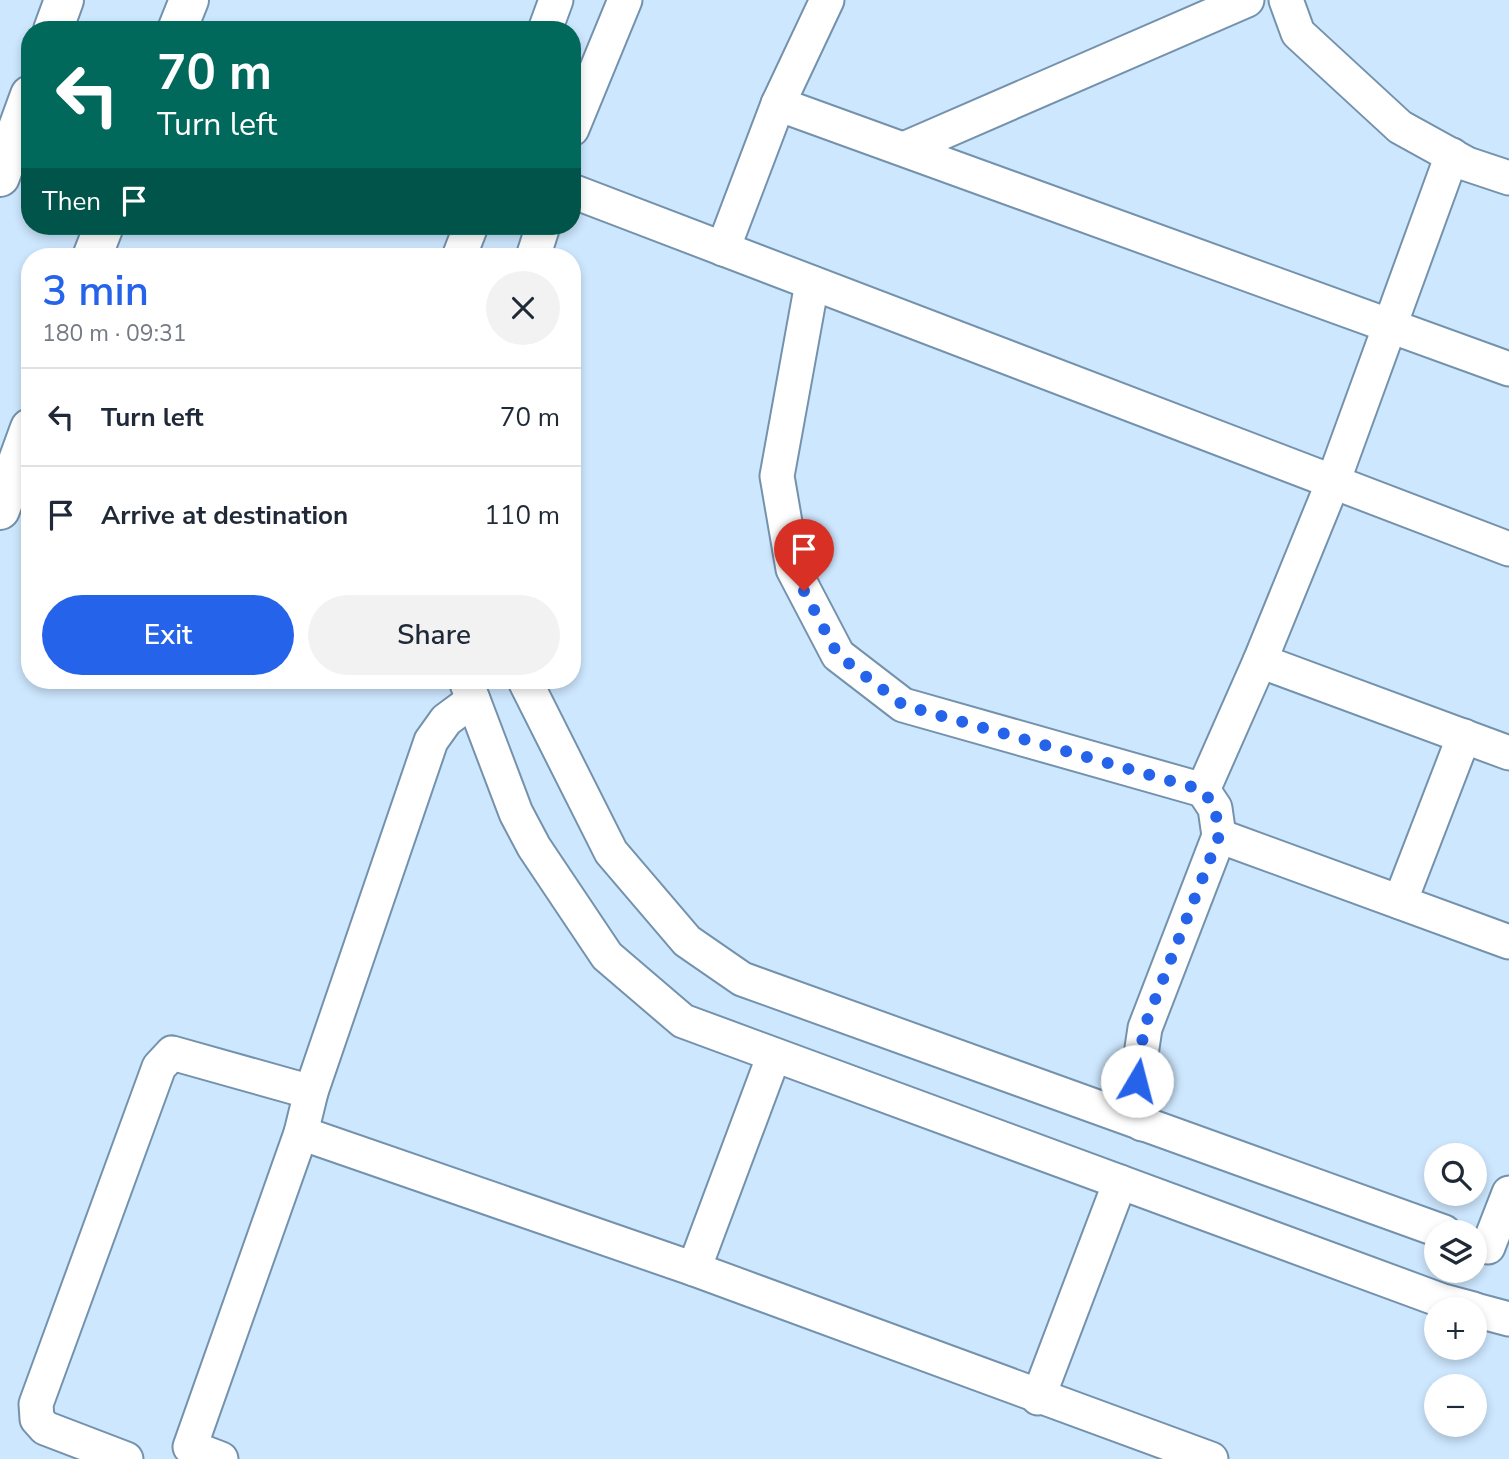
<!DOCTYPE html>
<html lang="en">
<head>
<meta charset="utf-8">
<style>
  :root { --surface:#fff; --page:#f2f2f3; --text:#1f2937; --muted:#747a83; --line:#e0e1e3; --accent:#2563eb }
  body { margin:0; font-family:"Nunito Sans",sans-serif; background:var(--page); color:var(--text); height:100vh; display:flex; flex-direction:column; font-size:26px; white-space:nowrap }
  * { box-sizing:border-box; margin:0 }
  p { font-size:23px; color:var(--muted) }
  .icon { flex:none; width:38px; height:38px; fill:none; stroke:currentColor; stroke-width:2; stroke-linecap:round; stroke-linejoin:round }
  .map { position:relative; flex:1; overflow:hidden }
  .drawer { position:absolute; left:21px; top:248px; width:560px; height:441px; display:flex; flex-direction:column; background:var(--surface); border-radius:28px; box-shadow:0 4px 10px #0003 }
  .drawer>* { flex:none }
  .guide { position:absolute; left:21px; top:21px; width:560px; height:214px; border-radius:28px; box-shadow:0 4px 10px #0003; background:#00695c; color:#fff; overflow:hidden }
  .controls { position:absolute; left:1424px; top:1143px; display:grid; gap:14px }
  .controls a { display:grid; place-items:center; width:63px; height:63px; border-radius:50%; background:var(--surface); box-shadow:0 4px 10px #0003; font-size:35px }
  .pin { position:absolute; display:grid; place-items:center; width:60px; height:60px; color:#fff; margin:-72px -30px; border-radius:50% 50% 50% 0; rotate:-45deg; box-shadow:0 0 7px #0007 }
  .pin .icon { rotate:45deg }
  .me { position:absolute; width:77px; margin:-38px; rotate:8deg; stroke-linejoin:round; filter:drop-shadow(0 0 5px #0008) }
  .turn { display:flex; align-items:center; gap:24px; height:147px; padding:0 21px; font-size:32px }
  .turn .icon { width:91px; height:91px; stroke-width:2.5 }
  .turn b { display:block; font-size:49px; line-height:60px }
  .then { display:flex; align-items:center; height:66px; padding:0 21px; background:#0003; gap:14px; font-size:26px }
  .round { display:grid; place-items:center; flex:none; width:74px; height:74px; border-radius:37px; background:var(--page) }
  .overview { display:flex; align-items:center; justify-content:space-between; height:119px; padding:0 21px }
  h1 { font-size:42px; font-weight:600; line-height:52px; color:var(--accent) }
  .button { display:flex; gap:14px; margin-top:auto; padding:14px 21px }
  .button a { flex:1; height:80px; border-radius:42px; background:var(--accent); color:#fff; font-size:28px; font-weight:600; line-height:80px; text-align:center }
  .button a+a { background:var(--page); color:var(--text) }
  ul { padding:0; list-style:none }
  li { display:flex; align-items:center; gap:21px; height:98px; padding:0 21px; border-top:2px solid var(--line) }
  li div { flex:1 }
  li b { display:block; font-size:26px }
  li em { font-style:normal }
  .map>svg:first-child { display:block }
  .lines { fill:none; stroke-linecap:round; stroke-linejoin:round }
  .minor-casing { stroke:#7492ac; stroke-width:37 }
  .major-casing { stroke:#7492ac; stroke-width:42 }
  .minor { stroke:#fff; stroke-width:33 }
  .major { stroke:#fff; stroke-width:38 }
  .route { stroke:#2563eb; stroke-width:12; stroke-dasharray:0 21.6 }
</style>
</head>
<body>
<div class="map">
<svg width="1509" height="1459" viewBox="0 0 1509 1459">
  <rect width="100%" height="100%" fill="#cde7fe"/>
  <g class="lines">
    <!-- minor casing -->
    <g class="minor-casing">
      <g id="minor">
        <path d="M 1286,0 L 1298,33 L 1400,127 L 1467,164 L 1509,178"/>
        <path d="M 545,30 L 556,0"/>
        <path d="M 778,104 L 1509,369"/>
        <path d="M 572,129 L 625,0"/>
        <path d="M 904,149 L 1247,0"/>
        <path d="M 572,191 L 1509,549"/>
        <path d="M 723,249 L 778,104 L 827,0"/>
        <path d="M 459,257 L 471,226"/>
        <path d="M 533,257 L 543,226"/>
        <path d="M 812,283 L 777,476 L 793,569 L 838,655 L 903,705 L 1203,790 L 1260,661 L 1333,482 L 1452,155"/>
        <path d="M 1260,661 L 1509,753"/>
        <path d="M 466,681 L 516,813 L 534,847 L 607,956 L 683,1021 L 1443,1301 L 1473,1309"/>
        <path d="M 525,681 L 611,852 L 687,941 L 742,979 L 1444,1232"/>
        <path d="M 1219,836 L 1509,942"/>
        <path d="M 1400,902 L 1464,736"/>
        <path d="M 311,1092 L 431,741 L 446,720 L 473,700"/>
        <path d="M 1142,1124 L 1137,1081 L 1145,1028 L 1219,836 L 1215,808 L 1203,790"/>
        <path d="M 301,1133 L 694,1269 L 1211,1459"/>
        <path d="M 1488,1247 L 1509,1193"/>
        <path d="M 694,1269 L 774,1055"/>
        <path d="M 1475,1310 L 1509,1319"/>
        <path d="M 1038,1398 L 1120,1182"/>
        <path d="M 126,1459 L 45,1428 L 37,1419 L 36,1404 L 159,1067 L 172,1053 L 311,1092 L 301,1133 L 190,1447 L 221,1459"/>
      </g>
    </g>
    <!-- major casing -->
    <g class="major-casing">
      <g id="major">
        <path d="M 53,30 L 64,0"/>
        <path d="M 177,30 L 189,0"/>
        <path d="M 0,177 L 30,95"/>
        <path d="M 92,257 L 104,226"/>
        <path d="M 0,510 L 30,428"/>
      </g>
    </g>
    <!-- minor -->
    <use href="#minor" class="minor"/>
    <!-- major -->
    <use href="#major" class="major"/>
  </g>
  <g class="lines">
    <!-- route -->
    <path class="route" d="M 804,591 L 838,655 L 903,705 L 1203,790 L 1215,808 L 1219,836 L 1144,1028 L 1137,1081"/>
  </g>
</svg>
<div class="controls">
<a><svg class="icon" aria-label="search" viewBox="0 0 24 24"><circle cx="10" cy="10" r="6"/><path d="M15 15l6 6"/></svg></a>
<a><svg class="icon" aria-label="layers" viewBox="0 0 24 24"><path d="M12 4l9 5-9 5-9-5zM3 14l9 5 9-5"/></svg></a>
<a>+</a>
<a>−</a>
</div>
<div class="pin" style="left:804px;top:591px;background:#d93025"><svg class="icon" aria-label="arrive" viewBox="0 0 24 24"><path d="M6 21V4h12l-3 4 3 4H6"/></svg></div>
<svg class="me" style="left:1137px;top:1081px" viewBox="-20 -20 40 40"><circle r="19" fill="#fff"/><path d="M0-13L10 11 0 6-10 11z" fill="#2563eb"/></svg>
<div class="guide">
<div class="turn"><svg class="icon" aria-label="left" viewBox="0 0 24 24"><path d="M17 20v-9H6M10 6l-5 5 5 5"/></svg><div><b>70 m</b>Turn left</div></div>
<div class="then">Then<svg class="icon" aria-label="arrive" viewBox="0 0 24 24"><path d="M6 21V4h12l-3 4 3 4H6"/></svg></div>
</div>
<section class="drawer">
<div class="overview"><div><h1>3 min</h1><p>180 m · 09:31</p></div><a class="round"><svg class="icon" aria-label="close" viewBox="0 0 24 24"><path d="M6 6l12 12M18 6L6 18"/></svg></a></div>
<ul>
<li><svg class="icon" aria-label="left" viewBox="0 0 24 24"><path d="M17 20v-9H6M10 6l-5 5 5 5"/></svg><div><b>Turn left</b></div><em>70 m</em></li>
<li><svg class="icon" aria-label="arrive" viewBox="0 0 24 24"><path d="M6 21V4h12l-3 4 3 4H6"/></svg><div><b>Arrive at destination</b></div><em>110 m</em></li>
</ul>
<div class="button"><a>Exit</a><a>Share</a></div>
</section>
</div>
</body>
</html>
